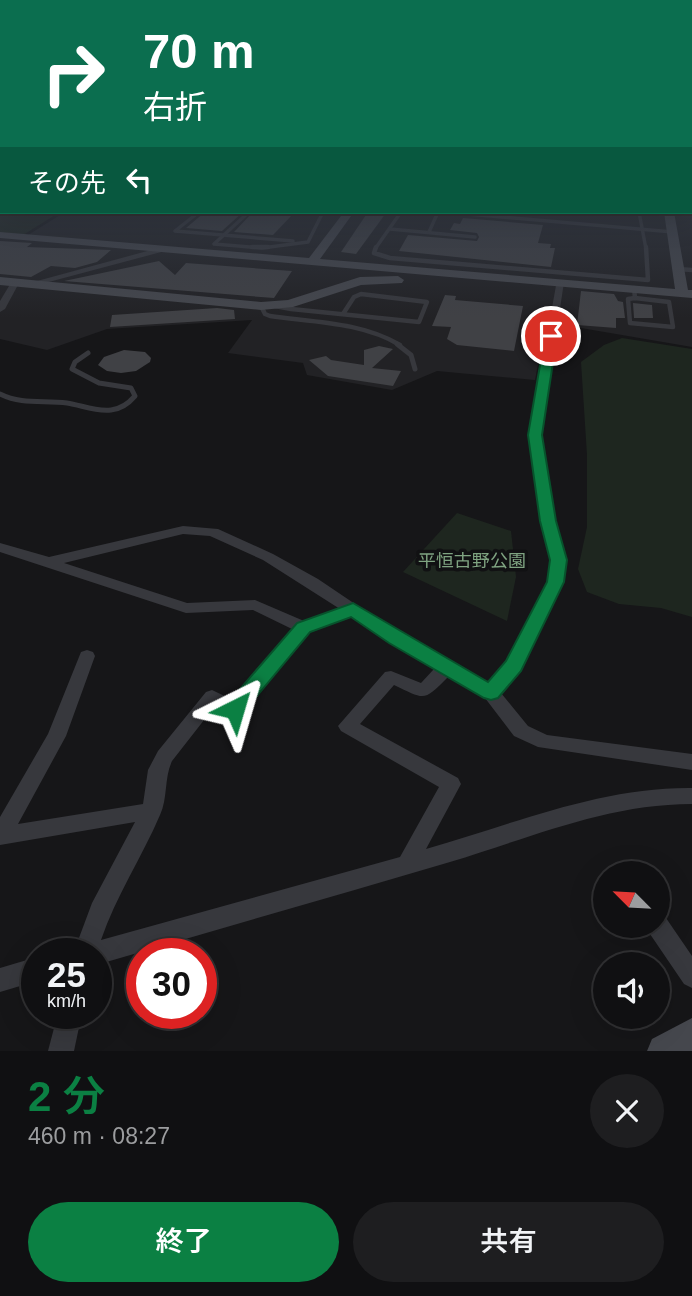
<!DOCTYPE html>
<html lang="ja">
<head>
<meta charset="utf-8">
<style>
  :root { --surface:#101012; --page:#1e1e20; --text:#f1f3f6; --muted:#9c9d9f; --line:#303032; --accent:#0b8043 }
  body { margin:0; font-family:Helvetica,"Noto Sans JP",sans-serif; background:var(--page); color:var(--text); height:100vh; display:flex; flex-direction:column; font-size:26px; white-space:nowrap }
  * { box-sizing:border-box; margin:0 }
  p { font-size:23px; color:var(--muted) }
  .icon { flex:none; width:38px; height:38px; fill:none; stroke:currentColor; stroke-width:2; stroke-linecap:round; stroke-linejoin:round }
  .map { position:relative; height:1051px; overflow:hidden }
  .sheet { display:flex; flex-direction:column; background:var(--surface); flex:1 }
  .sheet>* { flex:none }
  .hud { position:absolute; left:0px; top:0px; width:693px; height:214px; box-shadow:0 7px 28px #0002,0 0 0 2px var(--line); background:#0b6e4f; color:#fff; overflow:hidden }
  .needle { width:46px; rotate:294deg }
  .tools { position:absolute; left:593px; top:861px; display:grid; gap:14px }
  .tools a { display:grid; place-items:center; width:77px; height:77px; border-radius:50%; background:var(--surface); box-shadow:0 7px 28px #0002,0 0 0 2px var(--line); font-size:35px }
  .speed { position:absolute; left:21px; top:938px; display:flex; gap:14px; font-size:35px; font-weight:700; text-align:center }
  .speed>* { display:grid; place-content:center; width:91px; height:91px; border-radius:50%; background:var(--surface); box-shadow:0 7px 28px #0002,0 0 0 2px var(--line); line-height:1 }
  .speed small { font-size:18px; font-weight:400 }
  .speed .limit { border:10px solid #d22; background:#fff; color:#111 }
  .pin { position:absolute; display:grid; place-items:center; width:60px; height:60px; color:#fff; margin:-30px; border:4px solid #fff; border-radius:50%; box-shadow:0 2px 7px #0007 }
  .me { position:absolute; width:77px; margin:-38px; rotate:40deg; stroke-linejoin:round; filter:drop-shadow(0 0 5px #0008) }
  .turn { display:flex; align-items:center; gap:24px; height:147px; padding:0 28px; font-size:32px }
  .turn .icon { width:91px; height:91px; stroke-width:2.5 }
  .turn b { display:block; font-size:49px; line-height:60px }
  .then { display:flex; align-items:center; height:66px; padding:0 28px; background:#0003; gap:14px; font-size:26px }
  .round { display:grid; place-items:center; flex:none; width:74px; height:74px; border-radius:37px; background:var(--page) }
  .overview { display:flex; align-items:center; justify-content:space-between; height:119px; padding:0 28px }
  h1 { font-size:42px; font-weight:600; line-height:52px; color:var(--accent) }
  .primary-button { display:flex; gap:14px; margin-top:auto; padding:14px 28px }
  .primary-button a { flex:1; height:80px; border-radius:42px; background:var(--accent); color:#fff; font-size:28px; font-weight:600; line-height:80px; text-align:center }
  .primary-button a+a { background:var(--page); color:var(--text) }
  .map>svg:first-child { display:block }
  .built { fill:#222225 }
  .green { fill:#1e261f }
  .building { fill:#404145 }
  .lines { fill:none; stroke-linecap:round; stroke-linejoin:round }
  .lane-far2 { stroke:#37383d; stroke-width:3.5 }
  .lane-far1 { stroke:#37383d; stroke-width:4.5 }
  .lane { stroke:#37383d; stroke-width:5 }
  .street { fill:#37383d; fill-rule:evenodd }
  .secondary { fill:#45474d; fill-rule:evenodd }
  .route { fill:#0b8043; stroke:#07532c; stroke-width:2 }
  .labels { text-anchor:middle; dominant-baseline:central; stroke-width:7; stroke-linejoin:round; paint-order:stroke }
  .park-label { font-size:18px; fill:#7fa381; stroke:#111113 }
</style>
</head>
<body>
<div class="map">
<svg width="692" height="1051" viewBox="0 0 692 1051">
  <rect width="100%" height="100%" fill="#161618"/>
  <!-- built -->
  <path class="built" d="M 692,171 L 692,347 L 546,322 L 535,380 L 437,371 L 392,390 L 307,375 L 303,363 L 228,353 L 252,320 L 107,329 L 47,350 L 0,339 L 0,232 L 28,235 L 65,212 L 691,212 Z"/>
  <!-- green -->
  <g class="green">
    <path d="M 0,171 L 2,212 L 60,212 L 23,235 L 0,232 Z"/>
    <path d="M 622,338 L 692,349 L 692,617 L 661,608 L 619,604 L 587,592 L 578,569 L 587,527 L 587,455 L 581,362 L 604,345 Z"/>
    <path d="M 457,513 L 511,531 L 516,577 L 507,621 L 403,572 Z"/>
  </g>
  <!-- building -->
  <g class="building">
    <path d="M 205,212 L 243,212 L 222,231 L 186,228 Z"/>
    <path d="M 253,212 L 268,212 L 293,214 L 273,235 L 234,232 Z"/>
    <path d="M 368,212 L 386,213 L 356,254 L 341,252 Z"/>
    <path d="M 463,218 L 543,225 L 538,243 L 551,244 L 550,248 L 555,248 L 551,267 L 399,251 L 408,235 L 477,241 L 479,237 L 477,233 L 450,230 L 454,223 L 460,224 Z"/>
    <path d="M 0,241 L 32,243 L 27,247 L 111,250 L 97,262 L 75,268 L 51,266 L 31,277 L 0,274 Z"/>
    <path d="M 159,261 L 175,275 L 186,263 L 292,271 L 274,298 L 64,281 Z"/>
    <path d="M 581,291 L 614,294 L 618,301 L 623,302 L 625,318 L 616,318 L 616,328 L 577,325 Z"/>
    <path d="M 445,295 L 456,296 L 455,300 L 523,306 L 514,351 L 457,345 L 447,339 L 451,327 L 432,326 Z"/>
    <path d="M 633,303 L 652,305 L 653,318 L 634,318 Z"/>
    <path d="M 217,308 L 234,310 L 235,319 L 110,327 L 112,315 Z"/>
    <path d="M 379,346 L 393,349 L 372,368 L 401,371 L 393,386 L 328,376 L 309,360 L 326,356 L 331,360 L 364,365 L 364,350 Z"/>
    <path d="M 124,350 L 145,352 L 151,358 L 150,362 L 136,371 L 121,373 L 107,371 L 98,365 L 104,357 Z"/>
  </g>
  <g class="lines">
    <!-- lane-far2 -->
    <g class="lane-far2">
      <path d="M 691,193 L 692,196"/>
      <path d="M 199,212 L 175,231 L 293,241"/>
      <path d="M 249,212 L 214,244 L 262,248 L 308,242 L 322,214 L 297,212"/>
      <path d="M 445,212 L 673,232"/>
      <path d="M 639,212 L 646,249"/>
      <path d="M 390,229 L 475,237"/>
      <path d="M 429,232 L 438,212"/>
      <path d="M 375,249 L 401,212"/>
    </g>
    <!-- lane-far1 -->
    <g class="lane-far1">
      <path d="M 252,247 L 268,247"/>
      <path d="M 376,247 L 374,253 L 390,258 L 648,280 L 646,247"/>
      <path d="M 678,269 L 692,270"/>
      <path d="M 634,288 L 635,298"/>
      <path d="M 635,298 L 669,302 L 673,327 L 630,323 L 628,299 Z"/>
      <path d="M 261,306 L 265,314 L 270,316 C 312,322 362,322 400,345"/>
      <path d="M 275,306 L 291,309 L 419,322 L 427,302 L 361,294 L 354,297 L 343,314"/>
    </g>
    <!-- lane -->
    <g class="lane">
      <path d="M 397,344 L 411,355 L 415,369"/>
      <path d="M 0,394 C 22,405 43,400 67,403 C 81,405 96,412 111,410 C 121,409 129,403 135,396 L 131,388 L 99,383 L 72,369 L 75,362 L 88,353"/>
    </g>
    <!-- street -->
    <g class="street">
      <path d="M 162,247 L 166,249 L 165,251 L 30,287 L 26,284 Z"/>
      <path d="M 557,280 L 564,282 L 541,435 L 555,521 L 566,560 L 564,582 L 523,666 L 501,693 L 528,726 L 547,735 L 692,754 L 692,770 L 538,747 L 514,736 L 485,698 L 448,677 C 423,702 426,700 394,685 L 360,724 L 458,778 L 461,784 L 426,849 C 514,824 600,787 692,788 L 692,804 C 607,804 530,838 450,862 C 332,897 214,930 96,965 L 96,954 L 73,954 L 92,903 L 135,822 L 0,845 L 0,817 L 48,734 L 81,652 L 87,650 L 93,652 L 95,656 L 66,736 L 18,824 L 143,804 L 148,770 L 158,751 L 206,692 L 212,690 L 233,700 L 292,629 L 253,610 L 186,613 L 0,552 L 0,543 L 49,557 L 183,526 L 218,529 L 273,554 L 318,579 L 401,635 L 489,684 L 507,662 L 548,582 L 552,560 L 541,521 L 529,435 ZM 183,534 L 210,536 L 263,560 L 340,609 L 304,621 L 255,600 L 187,603 L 64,563 ZM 351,616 L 389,643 L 434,669 L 421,683 L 391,671 L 385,672 L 338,726 L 341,731 L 439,787 L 400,857 L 101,940 C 116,896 142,857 160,815 C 168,798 164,778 172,761 L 215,706 L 235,716 L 241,714 L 309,631 Z"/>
      <path d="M 12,281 L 19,283 L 5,309 L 0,312 L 0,301 Z"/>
      <path d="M 658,915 L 666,918 L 692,956 L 692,988 L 684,984 L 650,934 L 647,926 L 658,926 Z"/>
      <path d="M 37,957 L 37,981 L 0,992 L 0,968 Z"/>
      <path d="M 58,1013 L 82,1013 L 74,1051 L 48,1051 Z"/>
    </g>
    <!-- secondary -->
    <g class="secondary">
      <path d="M 344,212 L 354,212 L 320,259 L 675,289 L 664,212 L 674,212 L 688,290 L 692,290 L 692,298 L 0,238 L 0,232 L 309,258 Z"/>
      <path d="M 398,276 L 404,280 L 402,283 L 361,285 L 293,307 L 261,310 L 0,285 L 0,277 L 261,302 L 288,300 L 360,277 Z"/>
      <path d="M 692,1018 L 692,1051 L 647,1051 L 652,1039 Z"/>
    </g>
  </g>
  <!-- sky -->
  <linearGradient id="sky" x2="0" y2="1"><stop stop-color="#0c0c0d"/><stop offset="0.54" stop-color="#363c48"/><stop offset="1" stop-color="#363c48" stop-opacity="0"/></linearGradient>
  <rect width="692" height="318" fill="url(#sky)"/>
  <!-- route -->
  <path class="route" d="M 551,332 L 557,336 L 542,435 L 556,521 L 567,560 L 564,582 L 521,671 L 498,698 L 491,700 L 484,698 L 389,643 L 351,617 L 310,632 L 242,714 L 235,717 L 228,714 L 225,709 L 228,703 L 297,623 L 353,603 L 488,682 L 506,661 L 547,582 L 550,560 L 540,521 L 528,435 L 545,336 Z"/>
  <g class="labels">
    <!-- park labels -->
    <g class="park-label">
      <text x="472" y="561">平恒古野公園</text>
    </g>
  </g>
</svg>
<div class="tools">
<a><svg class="needle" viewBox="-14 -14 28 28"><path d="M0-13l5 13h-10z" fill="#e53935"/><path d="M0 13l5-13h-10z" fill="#9c9d9f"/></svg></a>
<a><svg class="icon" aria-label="sound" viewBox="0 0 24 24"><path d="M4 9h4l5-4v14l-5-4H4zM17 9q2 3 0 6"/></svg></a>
</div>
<div class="speed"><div>25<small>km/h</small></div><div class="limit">30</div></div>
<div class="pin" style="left:551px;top:336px;background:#d93025"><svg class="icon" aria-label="arrive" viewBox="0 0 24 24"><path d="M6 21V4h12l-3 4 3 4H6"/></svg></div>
<svg class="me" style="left:235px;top:709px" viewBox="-20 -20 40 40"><path d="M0-17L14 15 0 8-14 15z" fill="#0b8043" stroke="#fff" stroke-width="4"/></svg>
<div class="hud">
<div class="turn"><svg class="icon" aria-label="right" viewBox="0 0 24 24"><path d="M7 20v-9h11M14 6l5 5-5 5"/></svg><div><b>70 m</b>右折</div></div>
<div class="then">その先<svg class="icon" aria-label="left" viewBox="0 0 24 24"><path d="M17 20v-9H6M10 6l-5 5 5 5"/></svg></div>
</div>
</div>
<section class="sheet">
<div class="overview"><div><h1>2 分</h1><p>460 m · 08:27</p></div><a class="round"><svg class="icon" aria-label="close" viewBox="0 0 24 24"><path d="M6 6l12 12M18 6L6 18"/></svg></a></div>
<div class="primary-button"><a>終了</a><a>共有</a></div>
</section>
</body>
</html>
